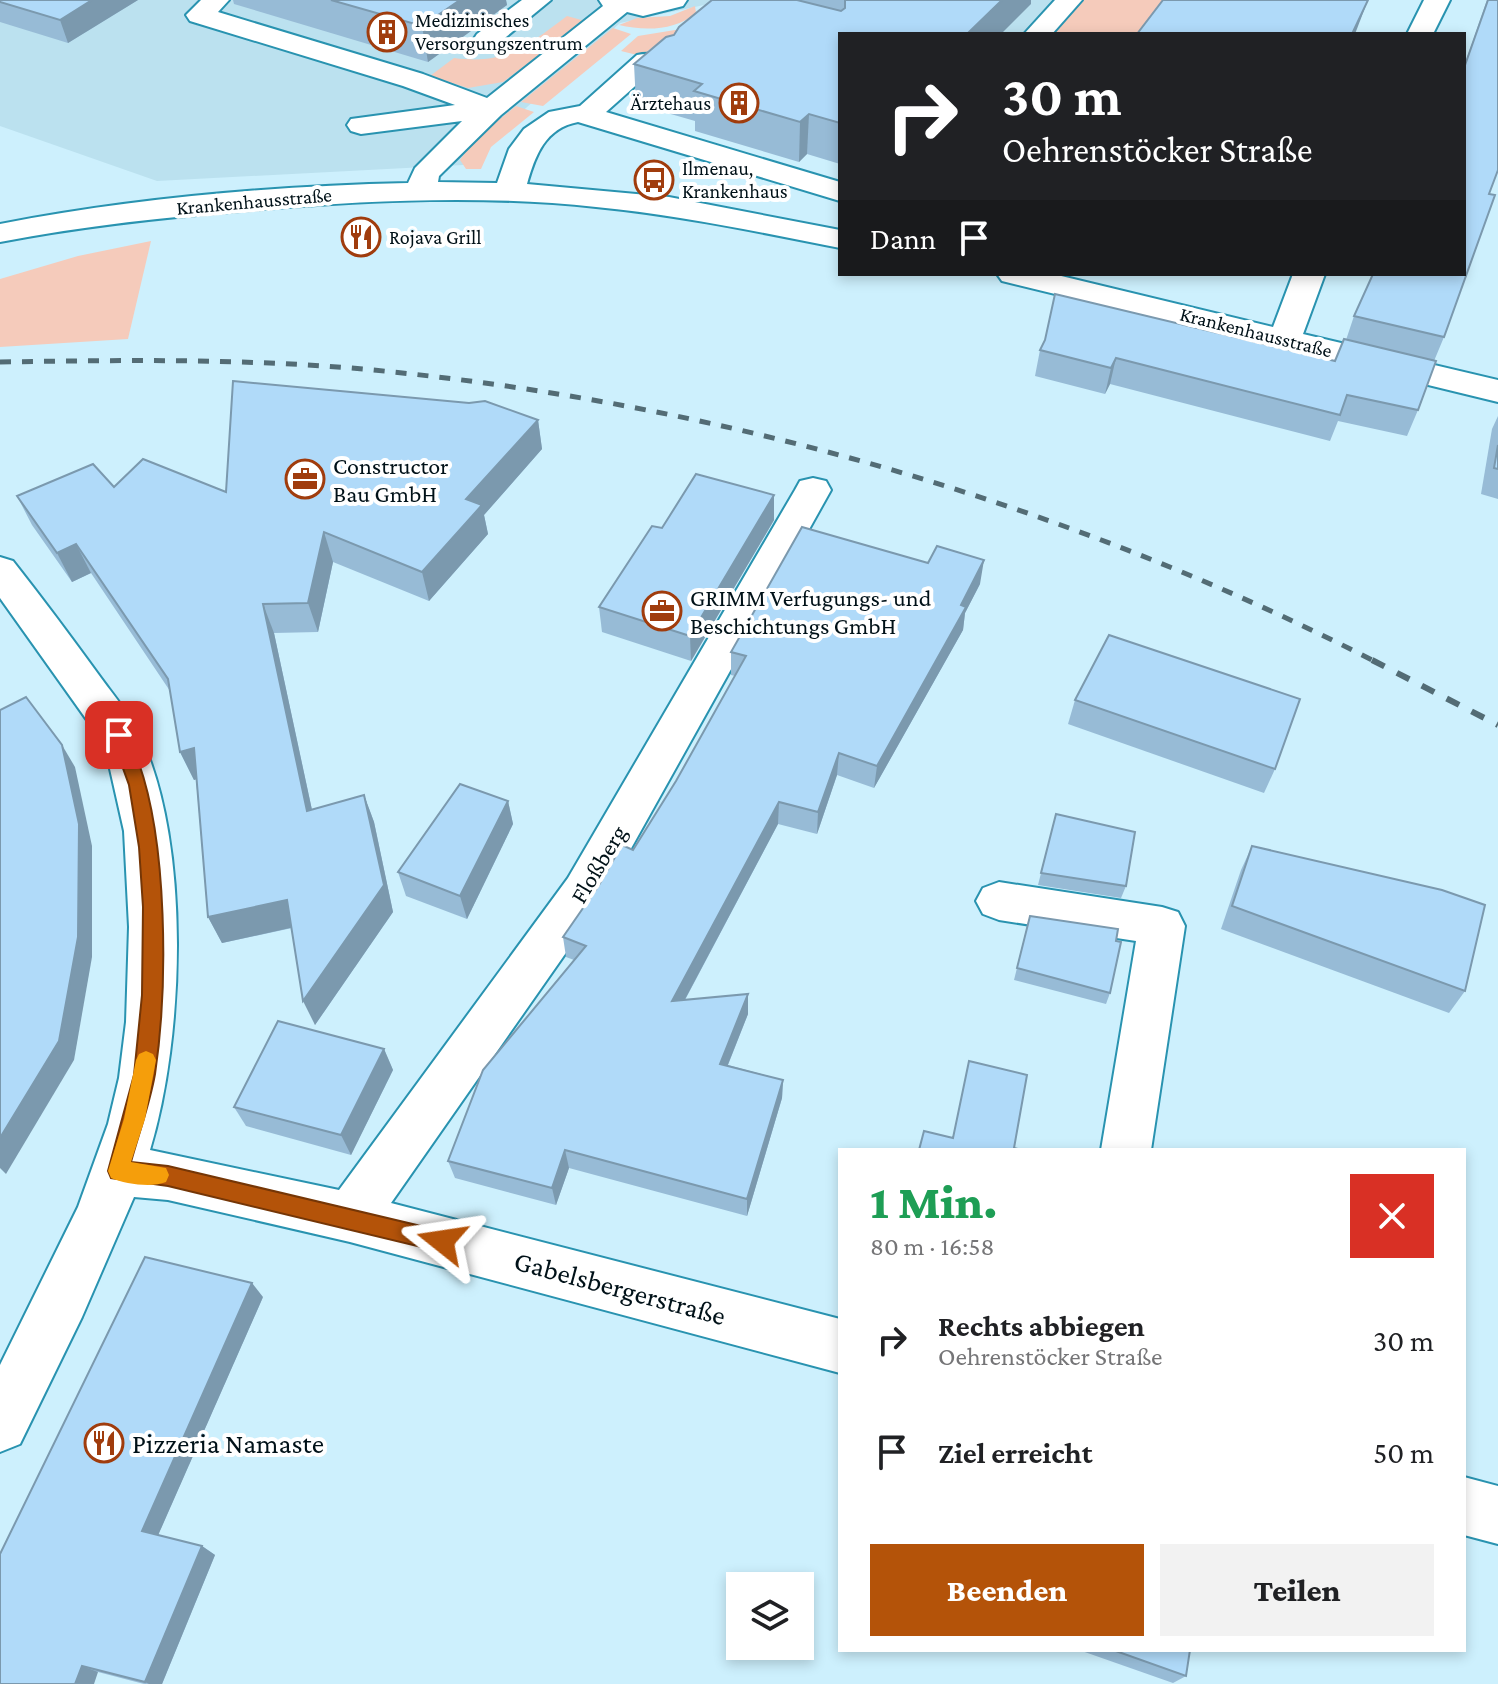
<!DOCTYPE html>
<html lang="de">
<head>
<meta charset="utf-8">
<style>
  :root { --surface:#fff; --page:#f2f2f2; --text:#202124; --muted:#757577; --accent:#b45309 }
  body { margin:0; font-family:"Crimson Pro",serif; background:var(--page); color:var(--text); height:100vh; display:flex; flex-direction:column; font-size:30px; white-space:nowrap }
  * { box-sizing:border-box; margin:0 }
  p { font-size:26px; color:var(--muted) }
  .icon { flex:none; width:44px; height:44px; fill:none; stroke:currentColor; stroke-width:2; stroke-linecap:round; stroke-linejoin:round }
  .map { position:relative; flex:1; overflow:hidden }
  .side { position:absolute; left:838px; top:1148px; width:628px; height:504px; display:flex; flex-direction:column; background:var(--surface); border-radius:0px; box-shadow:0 4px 12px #0003 }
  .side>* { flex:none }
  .hud { position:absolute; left:838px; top:32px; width:628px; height:244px; border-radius:0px; box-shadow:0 4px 12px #0003; background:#202124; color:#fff; overflow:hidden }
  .controls { position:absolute; left:726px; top:1572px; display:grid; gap:16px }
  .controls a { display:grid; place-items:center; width:88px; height:88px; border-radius:0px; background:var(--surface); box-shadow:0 4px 12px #0003; font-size:40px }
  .pin { position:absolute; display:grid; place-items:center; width:68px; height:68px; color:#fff; margin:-34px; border-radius:16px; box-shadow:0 4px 12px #0006 }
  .me { position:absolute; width:88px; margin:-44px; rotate:285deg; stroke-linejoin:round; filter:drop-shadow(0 0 6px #0008) }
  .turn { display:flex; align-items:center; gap:28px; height:168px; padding:0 32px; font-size:36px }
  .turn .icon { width:104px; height:104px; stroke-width:2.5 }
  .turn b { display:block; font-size:56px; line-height:68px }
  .then { display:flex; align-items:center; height:76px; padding:0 32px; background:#0003; gap:16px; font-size:30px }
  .round { display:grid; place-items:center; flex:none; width:84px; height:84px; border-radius:0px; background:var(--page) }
  .overview { display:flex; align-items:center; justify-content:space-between; height:136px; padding:0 32px }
  h1 { font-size:48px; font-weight:800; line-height:60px; color:#1e9e55 }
  .button { display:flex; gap:16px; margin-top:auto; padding:16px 32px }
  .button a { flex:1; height:92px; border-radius:0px; background:var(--accent); color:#fff; font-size:32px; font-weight:800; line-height:92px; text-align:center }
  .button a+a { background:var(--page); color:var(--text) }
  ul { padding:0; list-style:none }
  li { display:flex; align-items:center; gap:24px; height:112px; padding:0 32px }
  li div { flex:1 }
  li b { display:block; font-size:30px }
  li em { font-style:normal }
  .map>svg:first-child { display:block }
  .built { fill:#bbe1ef }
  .green { fill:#f5cbbb }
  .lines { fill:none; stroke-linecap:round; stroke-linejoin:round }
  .minor-casing { stroke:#2993b0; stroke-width:4 }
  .minor { fill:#fff; fill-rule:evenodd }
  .rail-far1 { stroke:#536c75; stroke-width:5; stroke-dasharray:11 11; stroke-linecap:butt }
  .rail { stroke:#536c75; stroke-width:6; stroke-dasharray:14 14; stroke-linecap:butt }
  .wall { fill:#97bbd6 }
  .shaded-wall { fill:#7b99ae }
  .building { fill:#b0daf9; stroke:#7b99ae; stroke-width:2 }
  .route { fill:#b45309; stroke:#753606; stroke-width:2 }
  .slow { fill:#f59e0b }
  .labels { text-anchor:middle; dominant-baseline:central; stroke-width:8; stroke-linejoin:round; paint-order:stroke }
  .far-poi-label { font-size:20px; fill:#001118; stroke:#fff; text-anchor:start }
  .far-street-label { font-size:20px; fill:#001118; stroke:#fff }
  .poi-label { font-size:24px; fill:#001118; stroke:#fff; text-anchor:start }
  .street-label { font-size:24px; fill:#001118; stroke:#fff }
  .near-street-label { font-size:28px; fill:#001118; stroke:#fff }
  .near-poi-label { font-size:28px; fill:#001118; stroke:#fff; text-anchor:start }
</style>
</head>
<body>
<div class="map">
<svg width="1498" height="1684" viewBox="0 0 1498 1684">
  <rect width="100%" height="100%" fill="#cdf0fd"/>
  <!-- built -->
  <path class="built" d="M 13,0 L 1163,0 L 1136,34 L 840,34 L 840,43 L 704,5 L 620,23 L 463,165 L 157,181 L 0,126 L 0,7 Z"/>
  <!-- green -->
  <g class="green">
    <path d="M 1078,0 L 1180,0 L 1153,34 L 1048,34 Z"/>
    <path d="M 695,6 L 696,13 C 675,31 644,31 619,25 L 637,18 L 670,16 Z"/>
    <path d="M 567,16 L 585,21 L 503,82 L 468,88 L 430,76 L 454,58 C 506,65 527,46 567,16 Z"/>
    <path d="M 613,28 L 631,34 L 543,106 L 521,102 Z"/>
    <path d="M 675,30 L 693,31 L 687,47 L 661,41 L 641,56 L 621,51 L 638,36 Z"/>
    <path d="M 516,106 L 534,112 L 491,147 L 481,169 L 466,169 L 460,160 L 474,140 Z"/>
    <path d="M 151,241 L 128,339 L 0,347 L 0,279 L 78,256 Z"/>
  </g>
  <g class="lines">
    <!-- minor casing -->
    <g class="minor-casing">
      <g id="minor">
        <path d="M 201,0 L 229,0 L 218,12 L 423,74 L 487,98 L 603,6 L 599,0 L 687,0 L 683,6 L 643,16 L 627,12 L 501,115 L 439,176 L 438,182 L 497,183 L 509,149 L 524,129 L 549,112 L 580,106 L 637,55 C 650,52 669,55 677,66 L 673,72 L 663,74 L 652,71 L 606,112 L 840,182 L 840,201 L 578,122 C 545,128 535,156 527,184 L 669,197 L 840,230 L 840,248 C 759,232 678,215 596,207 C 486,195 374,200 264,209 C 175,216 87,225 0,242 L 0,224 C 134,198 272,186 408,183 L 415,168 L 462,121 L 361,134 L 351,131 L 347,125 L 351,119 L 455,105 L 403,86 L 190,21 L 186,15 Z"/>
        <path d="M 522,0 L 551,0 L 495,46 L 477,46 L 473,40 L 477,34 Z"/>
        <path d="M 1055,0 L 1082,0 L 1052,34 L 1024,34 Z"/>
        <path d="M 1424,0 L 1450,0 L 1433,34 L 1407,34 Z"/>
        <path d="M 997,274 L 1053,274 L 1273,327 L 1293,274 L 1325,274 L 1303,334 L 1498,380 L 1498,402 L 1002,281 Z"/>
        <path d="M 813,478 L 826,481 L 831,490 L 600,904 L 391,1203 L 840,1319 L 840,1373 L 350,1242 L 168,1200 L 134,1197 L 82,1317 L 20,1444 L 0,1452 L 0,1365 L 78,1207 L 108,1124 L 119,1078 L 126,1022 L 129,927 L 124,831 L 108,760 L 94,730 L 0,598 L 0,557 L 13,561 C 43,599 72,638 101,678 C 115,697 131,716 141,738 C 191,846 184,1038 150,1150 L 339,1190 L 568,878 L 795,490 L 800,481 Z"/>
        <path d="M 999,882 L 1162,907 L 1178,912 L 1185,926 L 1151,1150 L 1101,1150 L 1136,941 L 999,920 L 983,914 L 976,901 L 983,888 Z"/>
        <path d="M 1464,1477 L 1498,1486 L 1498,1544 L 1464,1535 Z"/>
      </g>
    </g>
    <!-- minor -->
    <use href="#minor" class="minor"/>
    <!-- rail-far1 -->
    <path class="rail-far1" d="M 0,362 C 131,360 262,358 393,372 C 733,407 1072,506 1376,662"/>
    <!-- rail -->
    <path class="rail" d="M 1372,660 L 1498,725"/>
  </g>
  <!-- wall -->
  <g class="wall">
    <path d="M 0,0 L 138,0 L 68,43 L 0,22 Z"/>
    <path d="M 233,0 L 506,0 L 507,5 L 428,62 L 234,4 Z"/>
    <path d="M 712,0 L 1031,0 L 1031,4 L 840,34 L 840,164 L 807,154 L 799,162 L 695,131 L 695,121 L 636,104 L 634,64 L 674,35 Z"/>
    <path d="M 1487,0 L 1489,194 L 1444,337 L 1434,361 L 1418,410 L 1407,436 L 1338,421 L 1330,441 L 1110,384 L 1105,394 L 1035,376 L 1040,350 L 1335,361 L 1346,340 L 1354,316 L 1464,274 L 1464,66 Z"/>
    <path d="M 1498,416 L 1498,499 L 1481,494 L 1492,429 Z"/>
    <path d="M 538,420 L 542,449 L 484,515 L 488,534 L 429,601 L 333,562 L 318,632 L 274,633 L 312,810 L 364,795 L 374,822 L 393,912 L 315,1025 L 292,928 L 222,943 L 208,917 L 196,779 L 194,780 L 180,752 L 170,691 L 91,573 L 72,582 L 32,525 L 17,496 L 114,487 L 226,492 Z"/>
    <path d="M 774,520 L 691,661 L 602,632 L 599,607 L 662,528 Z"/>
    <path d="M 980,584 L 965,613 L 963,630 L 874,788 L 837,775 L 817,834 L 778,824 L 685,1000 L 748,994 L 748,1014 L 728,1065 L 783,1080 L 782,1098 L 747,1216 L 569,1168 L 556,1205 L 455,1178 L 448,1161 L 574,960 L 566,957 L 563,937 L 633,850 L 676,781 L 735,676 L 731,675 L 731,652 Z"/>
    <path d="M 1075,700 L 1275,769 L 1264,793 L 1068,724 Z"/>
    <path d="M 508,801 L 513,824 L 467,919 L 406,896 L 398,872 Z"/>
    <path d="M 1056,814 L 1126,886 L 1121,898 L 1038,885 Z"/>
    <path d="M 1252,846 L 1465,991 L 1449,1013 L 1221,929 L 1241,870 Z"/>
    <path d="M 1030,916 L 1110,993 L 1106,1004 L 1014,980 Z"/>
    <path d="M 384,1049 L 393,1070 L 351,1155 L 246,1126 L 234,1107 Z"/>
    <path d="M 263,1297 L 158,1535 L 202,1546 L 215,1555 L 162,1684 L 144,1684 L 98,1672 L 0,1684 Z"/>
    <path d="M 1079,1650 L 1190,1650 L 1186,1676 L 1173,1683 Z"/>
  </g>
  <!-- shaded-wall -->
  <g class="shaded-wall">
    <path d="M 92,0 L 138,0 L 68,43 L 60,20 Z"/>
    <path d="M 460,0 L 506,0 L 507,5 L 428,62 L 422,26 Z"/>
    <path d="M 1002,0 L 1031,0 L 1031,4 L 1001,34 L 967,34 Z"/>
    <path d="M 1363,0 L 1368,0 L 1355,34 L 1352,34 Z"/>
    <path d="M 809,114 L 807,154 L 799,162 L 800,122 Z"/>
    <path d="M 1116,358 L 1110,384 L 1105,394 L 1111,368 Z"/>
    <path d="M 538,420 L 542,449 L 484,515 L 488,534 L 429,601 L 422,572 L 466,499 Z"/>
    <path d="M 774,495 L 774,520 L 691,661 L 690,636 Z"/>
    <path d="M 324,532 L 333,562 L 318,632 L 308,603 Z"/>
    <path d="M 76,544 L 91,573 L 72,582 L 57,553 Z"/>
    <path d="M 984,560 L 980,584 L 965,613 L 963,630 L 874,788 L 877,766 Z"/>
    <path d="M 263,604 L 274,633 L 318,838 L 307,811 Z"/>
    <path d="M 62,745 L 75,767 L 92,846 L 92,957 L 74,1060 L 6,1174 L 0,1168 L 0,1138 Z"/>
    <path d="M 194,748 L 207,776 L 194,780 L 180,752 Z"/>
    <path d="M 839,753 L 837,775 L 817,834 L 818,812 Z"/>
    <path d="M 364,795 L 374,822 L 393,912 L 315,1025 L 303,1001 Z"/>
    <path d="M 508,801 L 513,824 L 467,919 L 460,896 Z"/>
    <path d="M 779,802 L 778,824 L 674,1020 L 672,1001 Z"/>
    <path d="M 287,900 L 299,926 L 222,943 L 208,917 Z"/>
    <path d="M 748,994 L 748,1014 L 721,1082 L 720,1064 Z"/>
    <path d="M 384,1049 L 393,1070 L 351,1155 L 341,1135 Z"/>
    <path d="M 783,1080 L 782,1098 L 747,1216 L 747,1199 Z"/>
    <path d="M 565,1150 L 569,1168 L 556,1205 L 552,1188 Z"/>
    <path d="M 252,1283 L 263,1297 L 156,1540 L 142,1531 Z"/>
    <path d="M 202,1546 L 215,1555 L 162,1684 L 149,1684 L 145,1682 Z"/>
    <path d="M 82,1666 L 98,1672 L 94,1684 L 75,1684 Z"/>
  </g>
  <!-- building -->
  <g class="building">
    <path d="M 0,0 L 92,0 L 60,20 L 0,2 Z"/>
    <path d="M 331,0 L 460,0 L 422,26 Z"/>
    <path d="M 712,0 L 797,0 L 841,11 L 845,8 L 845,0 L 1002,0 L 967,34 L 840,34 L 840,123 L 809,114 L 800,122 L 694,91 L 702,84 L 634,64 L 666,37 L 674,35 L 679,27 Z"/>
    <path d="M 1163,0 L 1368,0 L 1352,34 L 1137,34 Z"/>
    <path d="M 1488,0 L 1498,0 L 1498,170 L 1489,194 L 1495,195 L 1444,337 L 1354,316 L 1373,274 L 1464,274 L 1464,68 Z"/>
    <path d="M 1055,294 L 1335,361 L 1344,339 L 1436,361 L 1418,410 L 1347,395 L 1340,415 L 1116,358 L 1111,368 L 1040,350 L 1045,340 Z"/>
    <path d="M 233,381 L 469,403 L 485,401 L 538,420 L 466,499 L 482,505 L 422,572 L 324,532 L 308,603 L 263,604 L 307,811 L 364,795 L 384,885 L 303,1001 L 287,900 L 208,917 L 194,748 L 180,752 L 168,679 L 76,544 L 57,553 L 17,496 L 93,464 L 114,487 L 143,459 L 226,492 Z"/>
    <path d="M 1498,445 L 1498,469 L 1494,468 Z"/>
    <path d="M 696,474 L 774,495 L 690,636 L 599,607 L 652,526 L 662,528 Z"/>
    <path d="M 802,527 L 928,563 L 937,546 L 984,560 L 961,605 L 966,607 L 877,766 L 839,753 L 818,812 L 779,802 L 672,1001 L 748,994 L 720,1064 L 783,1080 L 747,1199 L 565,1150 L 552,1188 L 448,1161 L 483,1070 L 586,946 L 563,937 L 599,885 L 622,845 L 633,850 L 676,781 L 746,656 L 731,652 Z"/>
    <path d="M 1109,635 L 1300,699 L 1275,769 L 1075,700 Z"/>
    <path d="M 26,697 L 62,745 L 79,824 L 78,937 L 59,1041 L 0,1138 L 0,710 Z"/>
    <path d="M 460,784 L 508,801 L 460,896 L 398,872 Z"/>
    <path d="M 1056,814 L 1135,832 L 1126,886 L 1041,873 Z"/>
    <path d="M 1252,846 L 1442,890 L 1485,905 L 1465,991 L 1232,906 Z"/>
    <path d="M 1030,916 L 1118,929 L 1116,941 L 1121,942 L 1110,993 L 1017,968 Z"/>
    <path d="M 278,1021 L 384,1049 L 341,1135 L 234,1107 Z"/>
    <path d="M 969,1061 L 1027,1075 L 1014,1148 L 1022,1150 L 919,1150 L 924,1131 L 953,1138 Z"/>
    <path d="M 145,1257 L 252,1283 L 142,1531 L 202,1546 L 145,1682 L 82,1666 L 75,1684 L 0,1684 L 0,1554 Z"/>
    <path d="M 1113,1650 L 1190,1650 L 1186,1676 Z"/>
  </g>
  <!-- route -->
  <path class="route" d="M 119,728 C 131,732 133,748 137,758 C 168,840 168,987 155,1074 C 150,1103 139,1133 131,1162 L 168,1166 L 442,1231 L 449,1234 L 452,1241 L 449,1249 L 442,1252 L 168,1186 L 111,1178 L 108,1171 L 134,1075 L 142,995 L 143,907 L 139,847 L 129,785 L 111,735 Z"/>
  <!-- slow -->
  <path class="slow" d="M 146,1051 L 153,1054 L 156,1060 L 145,1119 L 131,1162 L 166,1168 L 169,1175 L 166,1182 C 152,1188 125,1184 111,1178 L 108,1171 L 124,1119 L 136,1060 L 139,1054 Z"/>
  <!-- icons -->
  <defs>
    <g id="building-ring" transform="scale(2)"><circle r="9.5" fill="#fff" stroke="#a03c0d" stroke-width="1.5"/><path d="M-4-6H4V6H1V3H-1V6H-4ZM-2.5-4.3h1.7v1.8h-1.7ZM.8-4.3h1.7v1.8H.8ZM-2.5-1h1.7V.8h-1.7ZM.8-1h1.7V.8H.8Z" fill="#a03c0d"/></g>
    <g id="bus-ring" transform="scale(2)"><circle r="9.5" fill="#fff" stroke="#a03c0d" stroke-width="1.5"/><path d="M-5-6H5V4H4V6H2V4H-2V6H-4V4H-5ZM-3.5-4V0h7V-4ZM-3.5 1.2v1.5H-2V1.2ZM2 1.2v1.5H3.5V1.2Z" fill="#a03c0d"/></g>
    <g id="restaurant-ring" transform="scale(2)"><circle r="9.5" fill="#fff" stroke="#a03c0d" stroke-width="1.5"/><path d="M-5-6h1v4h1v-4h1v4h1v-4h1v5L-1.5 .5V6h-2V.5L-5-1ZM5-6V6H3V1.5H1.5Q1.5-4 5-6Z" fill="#a03c0d"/></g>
    <g id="office-ring" transform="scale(2)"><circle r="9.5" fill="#fff" stroke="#a03c0d" stroke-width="1.5"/><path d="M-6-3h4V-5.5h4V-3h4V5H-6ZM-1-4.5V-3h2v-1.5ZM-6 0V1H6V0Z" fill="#a03c0d"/></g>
  </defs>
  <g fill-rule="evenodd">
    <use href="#building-ring" x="387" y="32"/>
    <use href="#building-ring" x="739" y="103"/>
    <use href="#bus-ring" x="654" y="180"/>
    <use href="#restaurant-ring" x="361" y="237"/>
    <use href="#office-ring" x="305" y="479"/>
    <use href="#office-ring" x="662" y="611"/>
    <use href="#restaurant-ring" x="104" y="1443"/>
  </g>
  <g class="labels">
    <!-- far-poi labels -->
    <g class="far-poi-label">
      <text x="415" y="20">Medizinisches<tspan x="415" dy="23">Versorgungszentrum</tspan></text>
      <text x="711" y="103" text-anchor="end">Ärztehaus</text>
      <text x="682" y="168">Ilmenau,<tspan x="682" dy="23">Krankenhaus</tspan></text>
      <text x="389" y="237">Rojava Grill</text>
    </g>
    <!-- far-street labels -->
    <g class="far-street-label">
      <text transform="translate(254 201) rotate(-5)">Krankenhausstraße</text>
      <text transform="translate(1256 332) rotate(14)">Krankenhausstraße</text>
    </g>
    <!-- poi labels -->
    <g class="poi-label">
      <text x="333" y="465">Constructor<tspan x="333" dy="28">Bau GmbH</tspan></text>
      <text x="690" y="597">GRIMM Verfugungs- und<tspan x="690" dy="28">Beschichtungs GmbH</tspan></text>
    </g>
    <!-- street labels -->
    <g class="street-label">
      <text transform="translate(598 864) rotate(-59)">Floßberg</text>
    </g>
    <!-- near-street labels -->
    <g class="near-street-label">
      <text transform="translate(620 1288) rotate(15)">Gabelsbergerstraße</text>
    </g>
    <!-- near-poi labels -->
    <g class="near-poi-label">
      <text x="132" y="1443">Pizzeria Namaste</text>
    </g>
  </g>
</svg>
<div class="controls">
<a><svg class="icon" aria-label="layers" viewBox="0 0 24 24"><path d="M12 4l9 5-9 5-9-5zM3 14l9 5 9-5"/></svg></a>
</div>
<div class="pin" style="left:119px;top:735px;background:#d93025"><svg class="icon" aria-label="arrive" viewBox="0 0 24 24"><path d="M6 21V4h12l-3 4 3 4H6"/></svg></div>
<svg class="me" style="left:442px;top:1241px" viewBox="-20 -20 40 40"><path d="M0-17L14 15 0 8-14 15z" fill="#b45309" stroke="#fff" stroke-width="4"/></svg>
<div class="hud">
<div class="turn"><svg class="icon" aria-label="right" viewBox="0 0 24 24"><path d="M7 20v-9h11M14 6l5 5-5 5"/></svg><div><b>30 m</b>Oehrenstöcker Straße</div></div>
<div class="then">Dann<svg class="icon" aria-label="arrive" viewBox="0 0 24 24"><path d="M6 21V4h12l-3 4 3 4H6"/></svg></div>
</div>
<section class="side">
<div class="overview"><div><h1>1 Min.</h1><p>80 m · 16:58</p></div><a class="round" style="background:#d93025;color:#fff"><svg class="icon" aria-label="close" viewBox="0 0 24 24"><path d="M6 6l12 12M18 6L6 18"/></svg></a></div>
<ul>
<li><svg class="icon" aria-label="right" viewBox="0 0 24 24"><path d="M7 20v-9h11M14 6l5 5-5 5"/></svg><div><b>Rechts abbiegen</b><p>Oehrenstöcker Straße</p></div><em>30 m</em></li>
<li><svg class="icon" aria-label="arrive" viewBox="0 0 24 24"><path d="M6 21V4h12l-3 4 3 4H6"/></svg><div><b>Ziel erreicht</b></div><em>50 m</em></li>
</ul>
<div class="button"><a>Beenden</a><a>Teilen</a></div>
</section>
</div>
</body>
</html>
